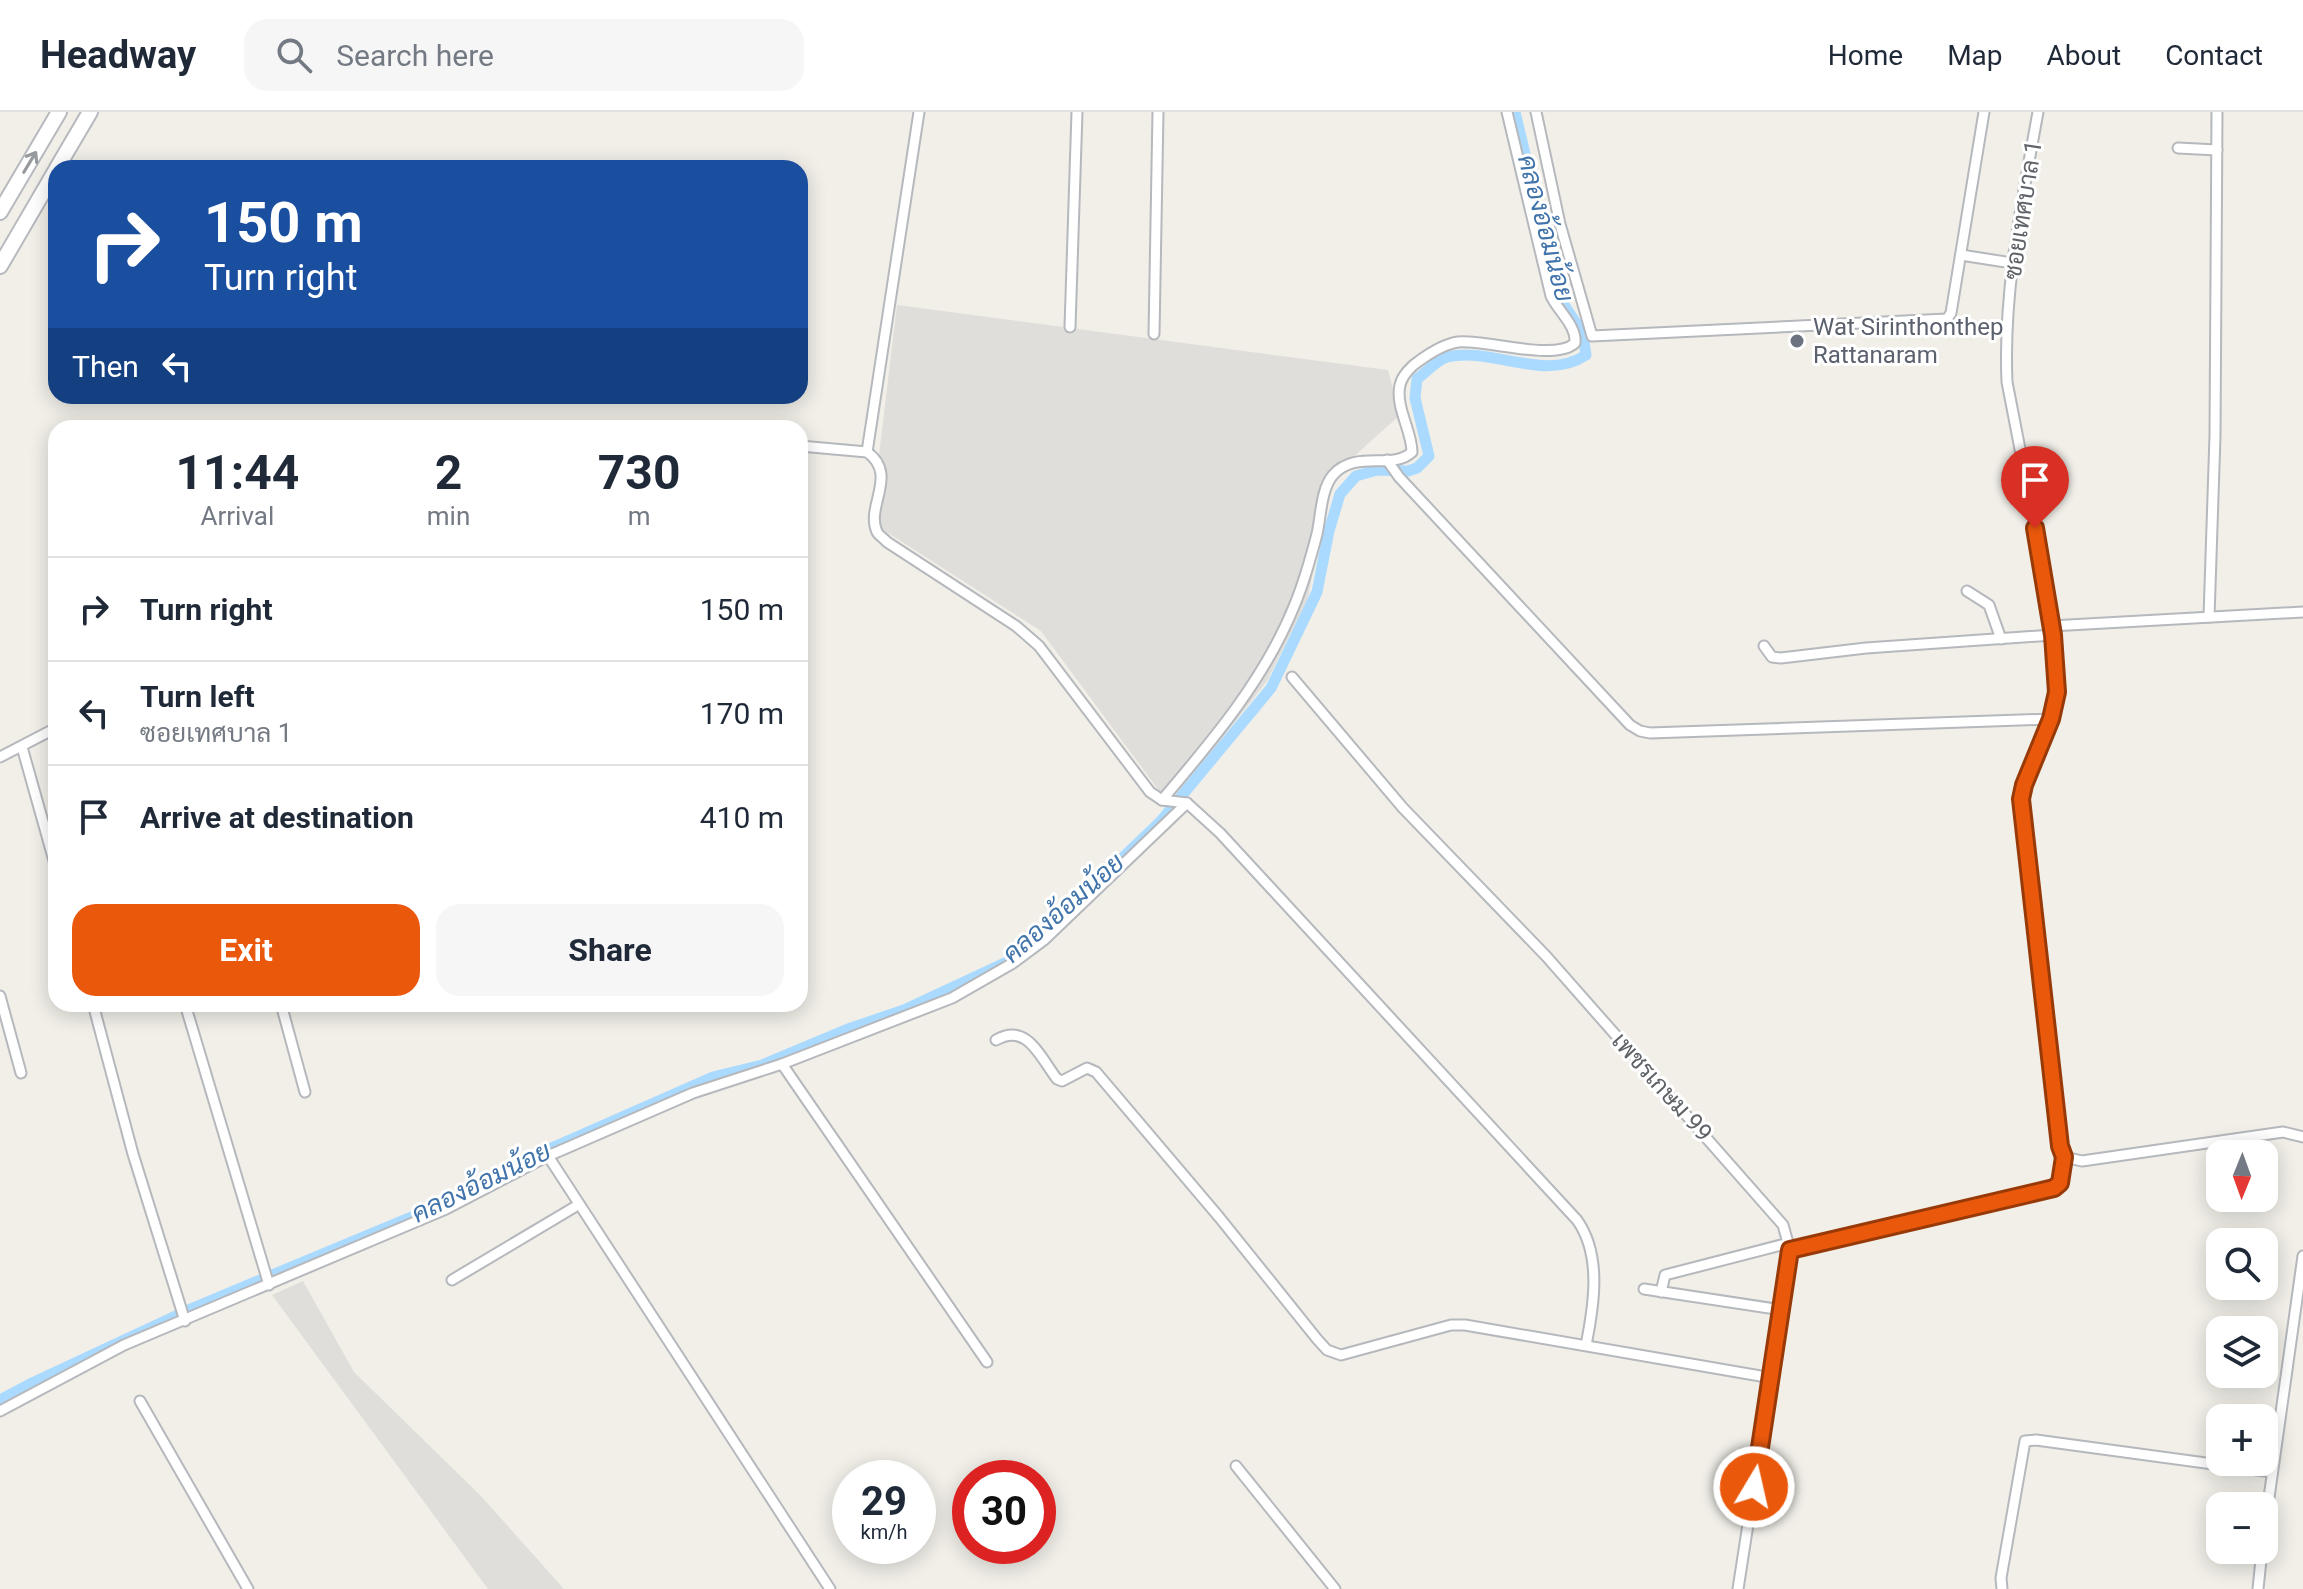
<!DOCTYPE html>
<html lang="en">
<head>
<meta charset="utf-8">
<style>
  :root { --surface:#fff; --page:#f6f6f7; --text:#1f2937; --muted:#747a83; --line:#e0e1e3; --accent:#ea580c }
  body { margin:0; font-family:Roboto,Sarabun,sans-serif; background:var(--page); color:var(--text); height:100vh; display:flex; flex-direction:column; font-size:30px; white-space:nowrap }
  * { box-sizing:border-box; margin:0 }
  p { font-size:26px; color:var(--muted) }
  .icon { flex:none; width:44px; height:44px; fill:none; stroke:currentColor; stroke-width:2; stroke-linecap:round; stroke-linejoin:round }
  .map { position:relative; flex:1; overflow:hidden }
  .side { position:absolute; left:48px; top:308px; width:760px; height:592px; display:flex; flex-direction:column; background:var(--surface); border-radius:24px; box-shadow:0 4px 20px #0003 }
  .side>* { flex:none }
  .banner { position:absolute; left:48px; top:48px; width:760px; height:244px; border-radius:24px; box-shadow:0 4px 20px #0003; background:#1a4fa0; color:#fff; overflow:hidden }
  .needle { width:52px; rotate:181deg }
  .controls { position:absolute; left:2206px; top:1028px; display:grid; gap:16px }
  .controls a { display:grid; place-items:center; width:72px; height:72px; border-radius:16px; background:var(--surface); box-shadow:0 4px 20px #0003; font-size:40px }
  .speed { position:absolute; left:832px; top:1348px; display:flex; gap:16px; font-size:40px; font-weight:700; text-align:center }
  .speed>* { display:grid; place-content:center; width:104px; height:104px; border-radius:50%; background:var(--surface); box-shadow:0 4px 20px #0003; line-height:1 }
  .speed small { font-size:20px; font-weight:400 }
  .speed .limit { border:12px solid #d22; background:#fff; color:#111 }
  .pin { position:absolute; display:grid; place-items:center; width:68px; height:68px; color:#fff; margin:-82px -34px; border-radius:50% 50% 50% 0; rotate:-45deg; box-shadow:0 0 8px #0007 }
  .pin .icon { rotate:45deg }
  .me { position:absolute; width:88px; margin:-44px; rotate:9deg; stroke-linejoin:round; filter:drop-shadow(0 0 6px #0008) }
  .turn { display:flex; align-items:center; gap:28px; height:168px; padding:0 24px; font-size:36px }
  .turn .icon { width:104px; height:104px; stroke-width:2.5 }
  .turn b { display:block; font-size:56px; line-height:68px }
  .then { display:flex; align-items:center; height:76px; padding:0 24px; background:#0003; gap:16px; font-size:30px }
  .eta { display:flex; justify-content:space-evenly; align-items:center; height:136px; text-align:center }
  .eta b { font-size:48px; font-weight:700; line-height:56px }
  .cta { display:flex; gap:16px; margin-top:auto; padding:16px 24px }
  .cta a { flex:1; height:92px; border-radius:24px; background:var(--accent); color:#fff; font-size:32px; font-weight:700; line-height:92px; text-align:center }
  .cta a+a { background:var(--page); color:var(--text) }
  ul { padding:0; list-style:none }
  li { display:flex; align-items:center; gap:24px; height:104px; padding:0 24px; border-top:2px solid var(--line) }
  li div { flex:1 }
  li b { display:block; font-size:30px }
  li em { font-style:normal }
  header { display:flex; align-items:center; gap:48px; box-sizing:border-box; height:112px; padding:0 40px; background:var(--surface); border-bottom:2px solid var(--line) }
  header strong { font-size:38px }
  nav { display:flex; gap:44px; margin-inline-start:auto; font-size:28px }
  .search { width:560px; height:72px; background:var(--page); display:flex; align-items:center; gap:20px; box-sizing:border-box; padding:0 28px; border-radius:24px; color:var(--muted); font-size:30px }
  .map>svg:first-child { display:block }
  .industrial { fill:#e0deda }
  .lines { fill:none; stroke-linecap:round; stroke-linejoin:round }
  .canal { stroke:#aadaff; stroke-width:11 }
  .minor-casing { stroke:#b5b8bc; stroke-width:13 }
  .secondary-casing { stroke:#b6babf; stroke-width:18 }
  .minor { stroke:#fff; stroke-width:9 }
  .secondary { stroke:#fff; stroke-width:14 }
  .oneway { stroke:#979a9d }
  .route-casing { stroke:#983908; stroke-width:20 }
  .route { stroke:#ea580c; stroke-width:14 }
  .worship-dot { fill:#6b7280; stroke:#fff; stroke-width:3 }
  .labels { text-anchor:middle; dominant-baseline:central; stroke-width:6; stroke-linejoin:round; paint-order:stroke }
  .street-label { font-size:24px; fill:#5f6368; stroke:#fff }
  .worship-label { font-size:24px; fill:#5b616d; stroke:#fff; text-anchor:start }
  .water-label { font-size:26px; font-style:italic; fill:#4174aa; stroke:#fff }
</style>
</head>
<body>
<header>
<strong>Headway</strong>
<div class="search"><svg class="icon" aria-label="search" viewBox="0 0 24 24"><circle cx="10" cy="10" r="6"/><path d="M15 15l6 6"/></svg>Search here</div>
<nav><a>Home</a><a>Map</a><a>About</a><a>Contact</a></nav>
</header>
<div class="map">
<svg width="2303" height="1477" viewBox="0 0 2303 1477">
  <rect width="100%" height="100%" fill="#f1efe8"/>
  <!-- industrial -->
  <g class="industrial">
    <path d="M 897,193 L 1388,258 L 1400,303 L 1330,366 L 1308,487 L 1267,569 L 1184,675 L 1163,684 L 1041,519 L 871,410 Z"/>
    <path d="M 303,1169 L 354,1260 L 481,1384 L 564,1477 L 488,1477 L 272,1183 Z"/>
  </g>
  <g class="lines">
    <!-- canal -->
    <path class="canal" d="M 0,1288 L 30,1272 L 193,1196 L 445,1091 L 554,1035 L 713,965 L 762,953 L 848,917 L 904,898 L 1007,850 L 1070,796 L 1160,710 L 1271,576 L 1317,480 L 1329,419 L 1340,382 L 1356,364 L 1377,358 L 1408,359 L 1417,356 L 1429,344 L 1415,286 L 1417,267 C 1425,261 1437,248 1447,245 C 1492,234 1544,271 1586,243 L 1583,222 L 1559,185 L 1515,0"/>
    <!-- minor casing -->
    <g class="minor-casing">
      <g id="minor">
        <path d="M 1536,0 L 1560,112 L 1592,224 L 1947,207 L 1951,201 L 1984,0"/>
        <path d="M 2038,0 C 2022,89 2003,179 2007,270 L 2039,435 L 2053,523 L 2056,562 L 2056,592 L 2024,673 L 2021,687 L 2060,1034 L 2064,1045 L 2082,1049 L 2283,1020 L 2303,1025"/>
        <path d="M 2178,36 L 2217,38"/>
        <path d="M 1961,143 L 2012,151"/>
        <path d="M 1070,215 L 1077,0"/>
        <path d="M 1154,222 L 1158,0"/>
        <path d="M 800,334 L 867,340 C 899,363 865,394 877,420 C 879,424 884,426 887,430 L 1016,514 L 1039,534 L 1150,680 L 1162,688 L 1187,691 L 1220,721 L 1577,1108 C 1602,1143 1594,1193 1586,1233"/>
        <path d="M 867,340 L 919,0"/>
        <path d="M 1387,348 L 1399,365 L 1630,613 L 1640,619 L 1650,621 L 2051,607"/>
        <path d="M 1967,479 L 1989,493 L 2001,527"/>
        <path d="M 2209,505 L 2215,324 L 2217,0"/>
        <path d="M 2051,514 L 2303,500"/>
        <path d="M 1764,534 L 1772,545 L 1781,546 L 1866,536 L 2053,523"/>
        <path d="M 1292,565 L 1403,696 L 1546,844 L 1783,1113 L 1790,1138 L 1789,1147 L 1738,1477"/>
        <path d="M 22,635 L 56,756"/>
        <path d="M 0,645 L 56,616"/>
        <path d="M 1162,688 C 1213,628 1265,567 1295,492 C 1304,470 1311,445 1317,422 C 1321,404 1321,377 1333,363 C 1356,337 1392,359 1412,340 C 1412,319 1395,295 1400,273 C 1402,264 1411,254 1419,249 C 1430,241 1444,232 1458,230 C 1485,227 1555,250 1575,231 C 1577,214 1558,199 1551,184 L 1507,0"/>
        <path d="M 0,884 L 21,961"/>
        <path d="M 93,892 L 133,1042 L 185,1209"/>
        <path d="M 185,892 L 269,1173"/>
        <path d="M 281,892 L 305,980"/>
        <path d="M 996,928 C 1027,910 1040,945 1057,967 L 1062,969 L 1087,956 L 1096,960 L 1219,1105 L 1317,1227 L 1327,1238 L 1341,1243 L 1451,1213 L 1465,1213 L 1772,1266"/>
        <path d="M 782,952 L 987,1250"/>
        <path d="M 548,1044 L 830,1477"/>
        <path d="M 1790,1138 L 2054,1076 L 2060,1071 L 2064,1045"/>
        <path d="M 452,1168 L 578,1093"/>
        <path d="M 1644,1177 L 1782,1198"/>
        <path d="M 1661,1180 L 1665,1163 L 1789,1131"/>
        <path d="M 140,1289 L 248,1477"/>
        <path d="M 0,1299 L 124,1233 L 446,1097 L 548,1044 L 693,981 L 782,952 L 952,886 L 1013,851 L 1044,828 L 1187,691"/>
        <path d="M 1236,1354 L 1335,1477"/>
        <path d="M 2264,1421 L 2303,1144"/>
        <path d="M 2002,1477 L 2001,1466 L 2025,1329 L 2036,1328 L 2272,1360"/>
        <path d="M 2258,1477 L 2262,1438"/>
      </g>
    </g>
    <!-- secondary casing -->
    <g class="secondary-casing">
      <g id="secondary">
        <path d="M 57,56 L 90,0"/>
        <path d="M 0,100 L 59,0"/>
        <path d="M 0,154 L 56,58"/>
      </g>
    </g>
    <!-- minor -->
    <use href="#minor" class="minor"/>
    <!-- secondary -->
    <use href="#secondary" class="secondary"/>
  </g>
  <!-- one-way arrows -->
  <defs><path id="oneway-shaft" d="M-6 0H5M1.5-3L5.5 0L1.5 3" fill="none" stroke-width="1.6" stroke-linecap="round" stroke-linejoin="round" transform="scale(2)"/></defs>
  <use class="oneway" href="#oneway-shaft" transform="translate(30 50) rotate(-59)"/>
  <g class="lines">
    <!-- route casing -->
    <g class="route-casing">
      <path id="route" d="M 1754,1375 L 1790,1138 L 2054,1076 L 2060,1071 L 2064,1045 L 2060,1034 L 2021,687 L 2024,673 L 2051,607 L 2057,580 L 2053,523 L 2035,416"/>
    </g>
    <!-- route -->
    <use href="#route" class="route"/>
  </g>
  <!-- markers -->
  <circle class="worship-dot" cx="1797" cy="229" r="8"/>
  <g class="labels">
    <!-- street labels -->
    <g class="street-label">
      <text transform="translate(2023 98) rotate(-81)">ซอยเทศบาล 1</text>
      <text transform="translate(1662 975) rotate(48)">เพชรเกษม 99</text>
    </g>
    <!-- worship labels -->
    <g class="worship-label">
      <text x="1813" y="215">Wat Sirinthonthep<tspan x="1813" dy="28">Rattanaram</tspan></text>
    </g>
    <!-- water labels -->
    <g class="water-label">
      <text transform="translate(1546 116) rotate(75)">คลองอ้อมน้อย</text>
      <text transform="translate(1063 796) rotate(-41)">คลองอ้อมน้อย</text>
      <text transform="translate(481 1070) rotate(-26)">คลองอ้อมน้อย</text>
    </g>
  </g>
</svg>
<div class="controls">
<a><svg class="needle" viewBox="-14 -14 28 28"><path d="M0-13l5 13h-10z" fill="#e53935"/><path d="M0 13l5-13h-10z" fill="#747a83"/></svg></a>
<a><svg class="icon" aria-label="search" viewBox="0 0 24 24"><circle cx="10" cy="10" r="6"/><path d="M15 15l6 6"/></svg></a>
<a><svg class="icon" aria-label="layers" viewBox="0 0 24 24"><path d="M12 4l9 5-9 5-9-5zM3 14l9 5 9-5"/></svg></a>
<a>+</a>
<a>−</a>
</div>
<div class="speed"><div>29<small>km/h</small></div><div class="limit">30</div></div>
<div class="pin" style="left:2035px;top:416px;background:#d93025"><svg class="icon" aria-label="arrive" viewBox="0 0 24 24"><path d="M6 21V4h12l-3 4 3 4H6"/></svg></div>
<svg class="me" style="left:1754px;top:1375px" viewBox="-20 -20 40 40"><circle r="17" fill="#ea580c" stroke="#fff" stroke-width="3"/><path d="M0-11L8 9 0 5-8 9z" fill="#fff"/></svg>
<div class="banner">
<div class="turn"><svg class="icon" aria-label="right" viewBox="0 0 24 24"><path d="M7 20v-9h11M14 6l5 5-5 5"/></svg><div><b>150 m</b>Turn right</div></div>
<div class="then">Then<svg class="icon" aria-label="left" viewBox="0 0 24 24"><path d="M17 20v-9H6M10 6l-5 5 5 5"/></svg></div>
</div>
<section class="side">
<div class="eta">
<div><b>11:44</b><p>Arrival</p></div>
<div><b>2</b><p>min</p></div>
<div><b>730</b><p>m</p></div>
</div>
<ul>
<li><svg class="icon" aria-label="right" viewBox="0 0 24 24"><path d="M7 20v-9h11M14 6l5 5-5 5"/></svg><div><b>Turn right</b></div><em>150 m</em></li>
<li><svg class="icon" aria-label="left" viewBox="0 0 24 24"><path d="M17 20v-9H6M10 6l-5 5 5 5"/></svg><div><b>Turn left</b><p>ซอยเทศบาล 1</p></div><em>170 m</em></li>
<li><svg class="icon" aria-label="arrive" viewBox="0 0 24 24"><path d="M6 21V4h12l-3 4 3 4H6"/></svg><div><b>Arrive at destination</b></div><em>410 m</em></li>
</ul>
<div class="cta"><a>Exit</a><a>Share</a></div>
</section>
</div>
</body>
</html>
